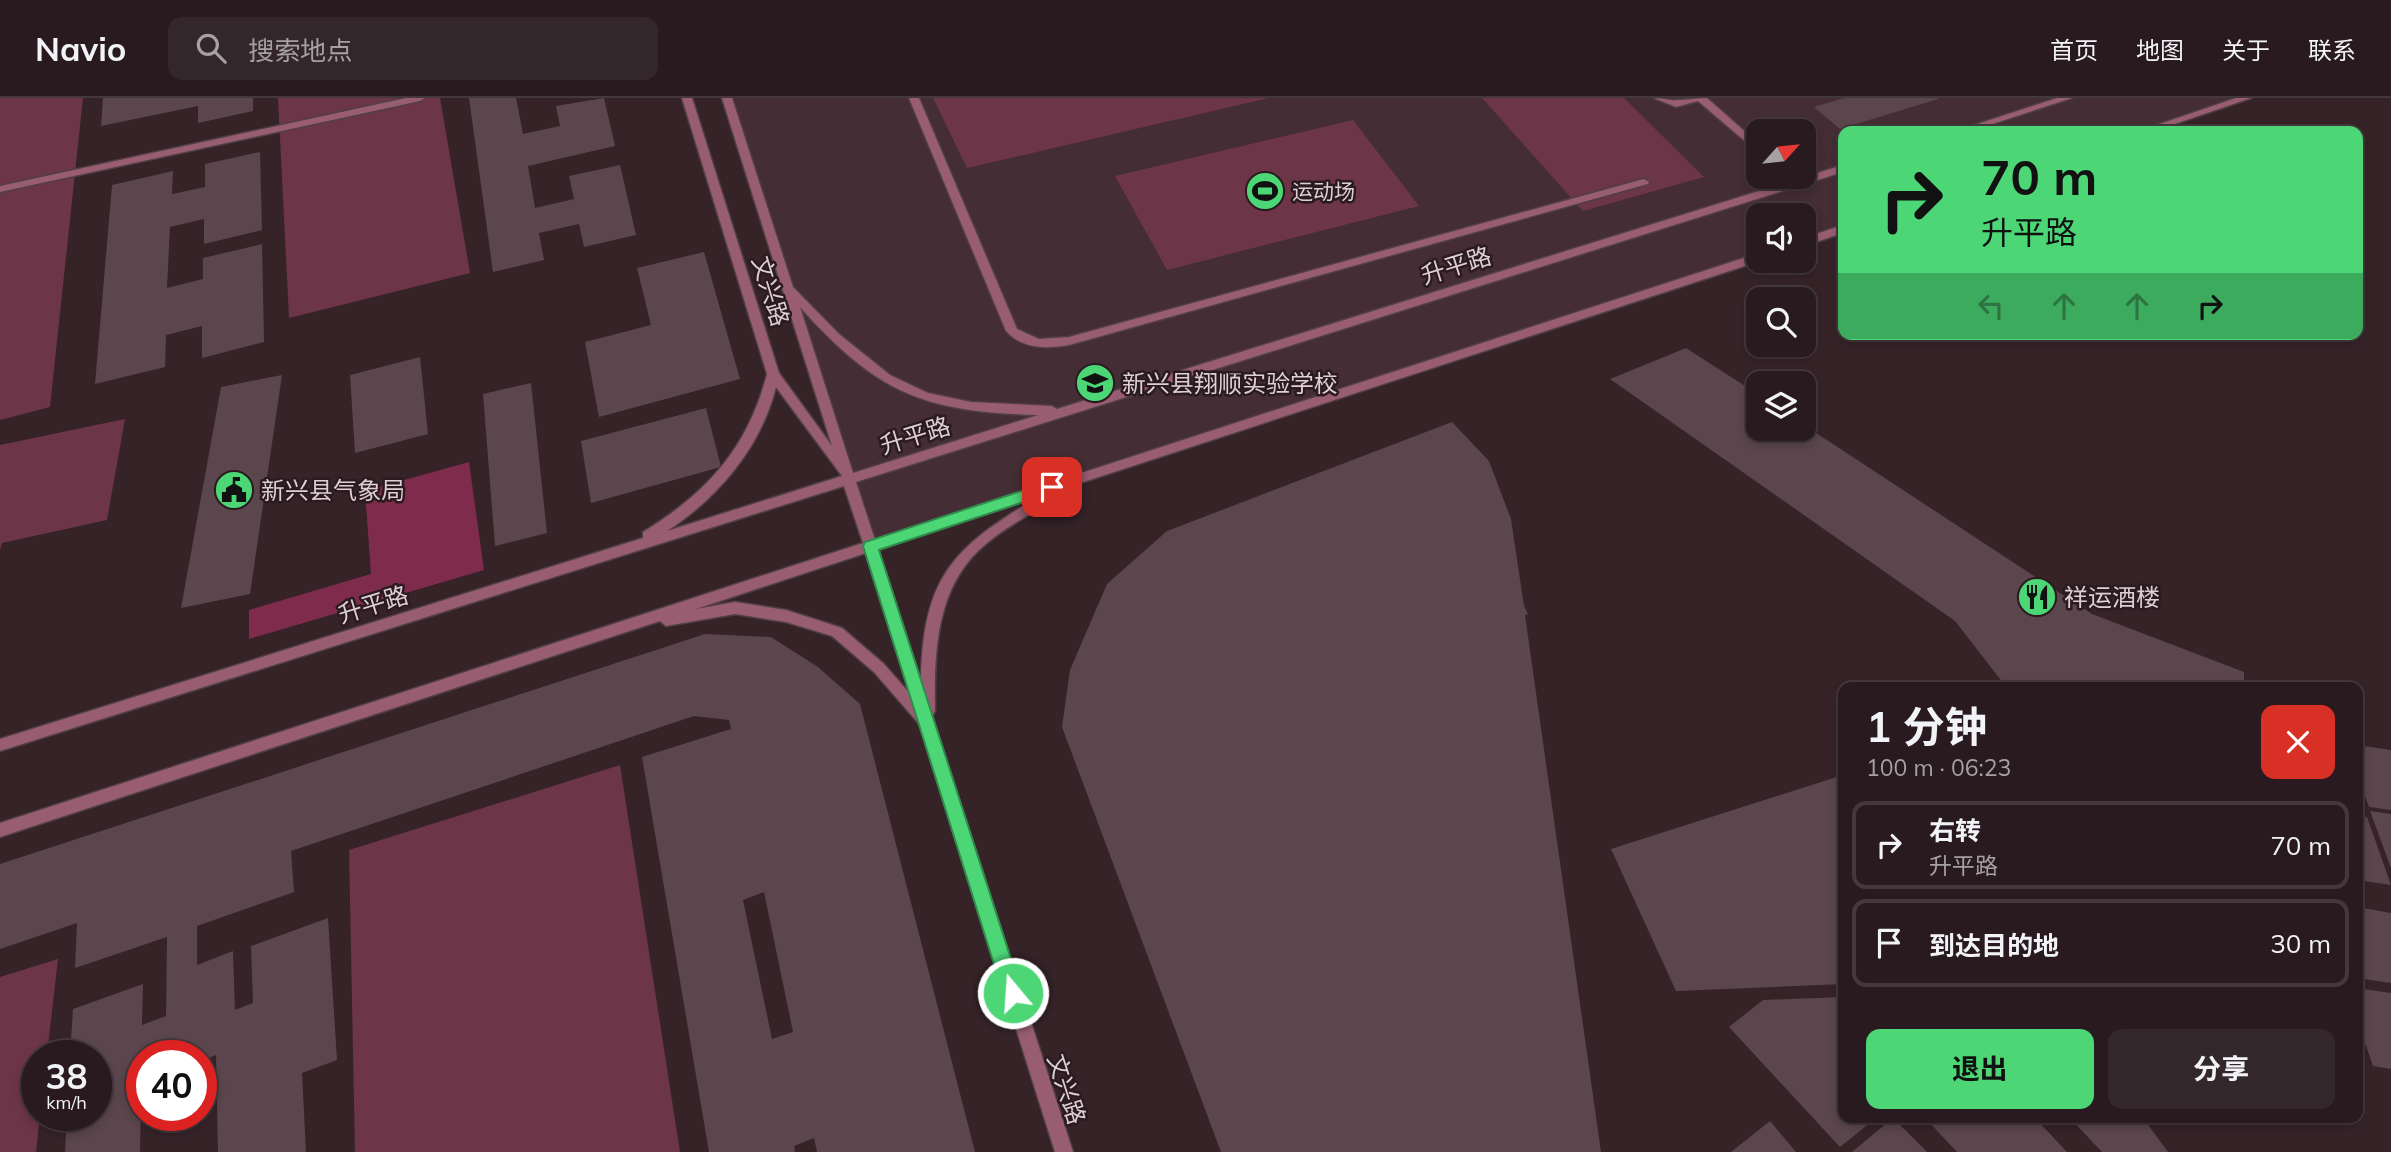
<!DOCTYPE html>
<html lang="zh">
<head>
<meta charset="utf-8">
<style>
  :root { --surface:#281a1e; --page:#34272b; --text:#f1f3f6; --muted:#a5a1a4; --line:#44383c; --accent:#4cd676 }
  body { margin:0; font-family:Mulish,"Noto Sans SC",sans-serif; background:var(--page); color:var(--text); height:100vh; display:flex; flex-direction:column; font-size:26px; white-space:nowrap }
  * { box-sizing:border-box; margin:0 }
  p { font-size:23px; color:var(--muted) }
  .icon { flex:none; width:38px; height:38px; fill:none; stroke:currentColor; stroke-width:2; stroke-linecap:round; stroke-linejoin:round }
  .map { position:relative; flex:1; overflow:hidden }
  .drawer { position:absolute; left:1838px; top:584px; width:525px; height:441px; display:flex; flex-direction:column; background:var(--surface); border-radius:14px; box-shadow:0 4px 10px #0003,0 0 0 2px var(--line) }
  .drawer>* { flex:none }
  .top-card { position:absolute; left:1838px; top:28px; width:525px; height:214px; border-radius:14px; box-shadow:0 4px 10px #0003,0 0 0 2px var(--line); background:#4cd676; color:#111; overflow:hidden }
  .needle { width:46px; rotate:63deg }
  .buttons { position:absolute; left:1746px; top:21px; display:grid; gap:14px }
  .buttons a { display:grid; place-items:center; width:70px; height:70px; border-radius:14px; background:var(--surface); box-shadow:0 4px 10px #0003,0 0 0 2px var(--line); font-size:35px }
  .speed { position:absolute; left:21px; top:942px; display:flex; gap:14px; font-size:35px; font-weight:700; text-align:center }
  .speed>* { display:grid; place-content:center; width:91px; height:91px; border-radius:50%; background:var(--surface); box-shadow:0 4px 10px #0003,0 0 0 2px var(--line); line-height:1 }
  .speed small { font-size:18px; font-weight:400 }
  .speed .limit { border:10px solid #d22; background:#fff; color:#111 }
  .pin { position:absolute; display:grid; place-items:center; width:60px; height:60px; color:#fff; margin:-30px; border-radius:14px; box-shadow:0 4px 10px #0006 }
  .me { position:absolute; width:77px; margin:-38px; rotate:342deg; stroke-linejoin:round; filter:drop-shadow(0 0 5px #0008) }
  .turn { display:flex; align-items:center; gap:24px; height:147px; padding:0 28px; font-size:32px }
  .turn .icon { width:91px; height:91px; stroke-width:2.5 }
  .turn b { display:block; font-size:49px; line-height:60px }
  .lanes { display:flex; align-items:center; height:66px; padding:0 28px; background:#0003; justify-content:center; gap:35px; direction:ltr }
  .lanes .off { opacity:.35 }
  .round { display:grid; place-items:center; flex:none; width:74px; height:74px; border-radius:14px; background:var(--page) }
  .overview { display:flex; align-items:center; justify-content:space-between; height:119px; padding:0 28px }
  h1 { font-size:42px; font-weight:700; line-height:52px }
  .primary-button { display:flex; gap:14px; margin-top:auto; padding:14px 28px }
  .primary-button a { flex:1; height:80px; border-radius:14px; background:var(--accent); color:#111; font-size:28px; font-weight:700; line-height:80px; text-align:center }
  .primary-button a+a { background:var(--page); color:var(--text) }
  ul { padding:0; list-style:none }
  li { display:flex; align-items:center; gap:21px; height:88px; margin:0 14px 10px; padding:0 14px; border:4px solid var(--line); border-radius:14px }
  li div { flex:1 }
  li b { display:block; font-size:26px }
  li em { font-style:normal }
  header { display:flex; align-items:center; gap:42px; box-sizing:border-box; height:98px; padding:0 35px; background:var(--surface); border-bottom:2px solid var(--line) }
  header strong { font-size:33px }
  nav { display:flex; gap:38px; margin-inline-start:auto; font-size:24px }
  .search { width:490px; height:63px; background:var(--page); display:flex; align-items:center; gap:18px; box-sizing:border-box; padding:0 24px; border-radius:14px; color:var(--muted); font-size:26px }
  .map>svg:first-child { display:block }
  .built { fill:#442d34; fill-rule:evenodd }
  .green { fill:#6d3548 }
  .forest { fill:#7f2c4c }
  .building { fill:#5a464c; fill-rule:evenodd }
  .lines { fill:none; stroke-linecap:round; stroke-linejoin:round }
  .service-casing { stroke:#503f43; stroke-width:3 }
  .tertiary-casing { stroke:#503f43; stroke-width:3 }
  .service { fill:#985d70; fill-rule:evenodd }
  .tertiary { fill:#985d70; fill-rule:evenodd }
  .route { fill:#4cd676; stroke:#318b4d; stroke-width:2 }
  .labels { text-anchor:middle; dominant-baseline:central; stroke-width:5; stroke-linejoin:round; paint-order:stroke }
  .far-poi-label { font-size:21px; fill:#ddd0d3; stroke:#2b1a1f; text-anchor:start }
  .street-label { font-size:24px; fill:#ddd0d3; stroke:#2b1a1f }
  .poi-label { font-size:24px; fill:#ddd0d3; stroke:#2b1a1f; text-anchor:start }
</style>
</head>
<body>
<header>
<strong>Navio</strong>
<div class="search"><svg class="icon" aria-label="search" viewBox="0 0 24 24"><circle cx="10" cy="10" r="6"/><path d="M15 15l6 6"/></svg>搜索地点</div>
<nav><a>首页</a><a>地图</a><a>关于</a><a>联系</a></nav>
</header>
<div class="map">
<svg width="2391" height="1054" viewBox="0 0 2391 1054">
  <rect width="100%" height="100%" fill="#352328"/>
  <!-- built -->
  <path class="built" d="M 727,0 L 2227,0 L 2233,4 L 2144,33 L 1843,33 L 1843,131 L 1804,144 L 1804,117 L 1759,117 L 1759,159 L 870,448 ZM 1759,33 L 1804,33 L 1804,79 L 1759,79 Z"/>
  <!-- green -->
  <g class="green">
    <path d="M 0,0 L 83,0 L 50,309 L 0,322 Z"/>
    <path d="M 278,0 L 440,0 L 470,175 L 289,220 Z"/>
    <path d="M 933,0 L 1269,0 L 967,70 Z"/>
    <path d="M 1482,0 L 1624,0 L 1704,79 L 1583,113 Z"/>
    <path d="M 1353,22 L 1419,108 L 1167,172 L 1115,78 Z"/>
    <path d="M 125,321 L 107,422 L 2,445 L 0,452 L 0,347 Z"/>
    <path d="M 620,667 L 680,1054 L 355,1054 L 349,752 Z"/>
    <path d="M 58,861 L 47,957 L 37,957 L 37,1017 L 40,1017 L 36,1054 L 0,1054 L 0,879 Z"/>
  </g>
  <!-- forest -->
  <path class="forest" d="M 469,364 L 484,472 L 249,541 L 249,512 L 371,476 L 365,393 Z"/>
  <!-- building -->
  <g class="building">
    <path d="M 103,0 L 253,0 L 253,13 L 198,25 L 198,8 L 101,28 Z"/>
    <path d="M 469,0 L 516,0 L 523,36 L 560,28 L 556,8 L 604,0 L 615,48 L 528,68 L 535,110 L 574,101 L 569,78 L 620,67 L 636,137 L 584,149 L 579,126 L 539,135 L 544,162 L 493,174 Z"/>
    <path d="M 1844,0 L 1938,0 L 1938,1 L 1840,31 L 1814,9 Z"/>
    <path d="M 260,54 L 262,132 L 204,146 L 204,121 L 170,129 L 167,190 L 203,181 L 203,160 L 262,146 L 264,244 L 202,260 L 202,228 L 166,237 L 165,269 L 95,286 L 112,87 L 173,73 L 172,96 L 205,89 L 205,66 Z"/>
    <path d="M 704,154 L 740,281 L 599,319 L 585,244 L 651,227 L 637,170 Z"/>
    <path d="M 1686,250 L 1759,297 L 1759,331 L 1804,331 L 1804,327 L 2092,516 L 2244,574 L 2244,590 L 2007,590 L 1955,523 L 1610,281 Z"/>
    <path d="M 420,259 L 428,336 L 355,355 L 350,277 Z"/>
    <path d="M 282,277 L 250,496 L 181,510 L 221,289 Z"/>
    <path d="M 531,285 L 547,435 L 495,448 L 483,296 Z"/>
    <path d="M 706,310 L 721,369 L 591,405 L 581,343 Z"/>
    <path d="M 1452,324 L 1489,363 L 1511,421 L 1524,508 L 1528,516 L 1525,517 L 1601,1054 L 1221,1054 L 1062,629 L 1070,572 L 1107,486 L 1167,433 Z"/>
    <path d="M 705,536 L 771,539 L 818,569 L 860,606 L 975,1054 L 817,1054 L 814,1040 L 794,1048 L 795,1054 L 709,1054 L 642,659 L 731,631 L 729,622 L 694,618 L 291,753 L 294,794 L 197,828 L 197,867 L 233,853 L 235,912 L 253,905 L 251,848 L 328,820 L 337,962 L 302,975 L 306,1054 L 218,1054 L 216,957 L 201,963 L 201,957 L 142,957 L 140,1054 L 65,1054 L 67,1017 L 96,1017 L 96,957 L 70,957 L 73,911 L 143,886 L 142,927 L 166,918 L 167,839 L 75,870 L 77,825 L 0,851 L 0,766 ZM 764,794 L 793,934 L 772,941 L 743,802 Z"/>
    <path d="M 2357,647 L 2391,652 L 2391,712 L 2369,709 L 2357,676 Z"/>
    <path d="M 1843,677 L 1843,886 L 1676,893 L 1611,751 Z"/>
    <path d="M 2370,713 L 2391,716 L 2391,770 Z"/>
    <path d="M 2357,718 L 2367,719 L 2391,787 L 2357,782 Z"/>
    <path d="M 2357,809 L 2391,815 L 2391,885 L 2357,880 Z"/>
    <path d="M 2357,890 L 2391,895 L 2391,971 L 2373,968 L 2357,922 Z"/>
    <path d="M 1843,899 L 1843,1020 L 1876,1020 L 1840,1049 L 1729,929 L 1763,902 Z"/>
    <path d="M 1893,1020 L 1927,1054 L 1852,1054 Z"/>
    <path d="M 1925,1020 L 2035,1020 L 2067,1054 L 1957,1054 Z"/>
    <path d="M 2070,1020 L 2143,1020 L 2168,1054 L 2102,1054 Z"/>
    <path d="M 1770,1023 L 1796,1054 L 1731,1054 Z"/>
  </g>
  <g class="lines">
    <!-- service casing -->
    <g class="service-casing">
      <g id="service">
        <path d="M 406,0 L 425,0 L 420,3 L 0,94 L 0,88 Z"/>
        <path d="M 909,0 L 919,0 L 1017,231 L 1039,241 L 1069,239 L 1640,82 L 1644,81 L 1649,84 L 1648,86 L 1069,247 C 1047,251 1022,251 1006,233 Z"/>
        <path d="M 1654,0 C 1662,0 1670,3 1677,2 C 1687,2 1697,0 1707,0 L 1759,46 L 1759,55 L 1698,3 L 1676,9 Z"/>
      </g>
    </g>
    <!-- tertiary casing -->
    <g class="tertiary-casing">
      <g id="tertiary">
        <path d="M 682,0 L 692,0 L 779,275 L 832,348 L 722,0 L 732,0 L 793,189 L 839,236 L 890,277 L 928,295 L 971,304 L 1052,308 L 1057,311 L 1843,67 L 1843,74 L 856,384 L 875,442 L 1759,155 L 1760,163 L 1065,390 L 1065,395 C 1039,412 1011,425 987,445 C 936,486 934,552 935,613 L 932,618 L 1073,1054 L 1055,1054 L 920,627 L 874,574 L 832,538 L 786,524 L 735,516 L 666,528 L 660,523 L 0,739 L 0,725 L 863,445 L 844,388 L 0,653 L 0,641 L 643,440 L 643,434 C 707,395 748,350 767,276 ZM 800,209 C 877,295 923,314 1038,317 L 853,375 ZM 776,289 L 842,378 L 667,433 C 718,400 761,349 776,289 ZM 1038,399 C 952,450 923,479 921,583 L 878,451 ZM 866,455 L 911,597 L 884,566 L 842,530 L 786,512 L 735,504 L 696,511 Z"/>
        <path d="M 2057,0 L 2072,0 L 1971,33 L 1956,33 Z"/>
        <path d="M 2236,0 L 2251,0 L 2154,33 L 2139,33 Z"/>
        <path d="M 1843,127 L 1843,135 L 1804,148 L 1804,140 Z"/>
      </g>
    </g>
    <!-- service -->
    <use href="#service" class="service"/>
    <!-- tertiary -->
    <use href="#tertiary" class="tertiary"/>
  </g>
  <!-- route -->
  <path class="route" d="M 1052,383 L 1059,389 L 1057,393 L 879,452 L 1022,895 L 1020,901 L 1013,904 L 1006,901 L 1003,895 L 863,448 L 865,444 Z"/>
  <!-- icons -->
  <defs>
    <g id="stadium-disc" transform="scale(2.0125)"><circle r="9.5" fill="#4cd676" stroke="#2b1a1f"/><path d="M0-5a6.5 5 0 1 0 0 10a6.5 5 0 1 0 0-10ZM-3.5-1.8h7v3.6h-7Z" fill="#111"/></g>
    <g id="school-disc" transform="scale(2.0125)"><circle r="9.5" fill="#4cd676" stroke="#2b1a1f"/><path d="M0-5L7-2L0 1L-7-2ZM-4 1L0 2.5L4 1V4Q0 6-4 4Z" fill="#111"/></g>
    <g id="civic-disc" transform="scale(2.0125)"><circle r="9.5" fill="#4cd676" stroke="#2b1a1f"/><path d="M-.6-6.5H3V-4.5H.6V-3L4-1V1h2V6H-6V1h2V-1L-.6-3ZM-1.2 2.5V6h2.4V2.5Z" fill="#111"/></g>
    <g id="restaurant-disc" transform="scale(2.0125)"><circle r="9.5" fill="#4cd676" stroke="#2b1a1f"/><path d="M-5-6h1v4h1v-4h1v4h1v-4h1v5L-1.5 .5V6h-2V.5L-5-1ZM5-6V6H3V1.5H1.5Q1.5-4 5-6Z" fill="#111"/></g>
  </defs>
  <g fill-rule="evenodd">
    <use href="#stadium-disc" x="1265" y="93"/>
    <use href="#school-disc" x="1095" y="285"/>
    <use href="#civic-disc" x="234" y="392"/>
    <use href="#restaurant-disc" x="2037" y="499"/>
  </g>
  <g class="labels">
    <!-- far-poi labels -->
    <g class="far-poi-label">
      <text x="1292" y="93">运动场</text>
    </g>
    <!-- street labels -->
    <g class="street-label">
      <text transform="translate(1456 167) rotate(-17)">升平路</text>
      <text transform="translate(771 193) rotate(73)">文兴路</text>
      <text transform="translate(915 337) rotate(-17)">升平路</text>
      <text transform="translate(373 506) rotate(-17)">升平路</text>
      <text transform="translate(1067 991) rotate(72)">文兴路</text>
    </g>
    <!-- poi labels -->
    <g class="poi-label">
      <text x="1122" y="285">新兴县翔顺实验学校</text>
      <text x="261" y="392">新兴县气象局</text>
      <text x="2064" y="499">祥运酒楼</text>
    </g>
  </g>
</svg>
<div class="buttons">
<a><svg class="needle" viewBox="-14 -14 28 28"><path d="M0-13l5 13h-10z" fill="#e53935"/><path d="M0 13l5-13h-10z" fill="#a5a1a4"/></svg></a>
<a><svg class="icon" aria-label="sound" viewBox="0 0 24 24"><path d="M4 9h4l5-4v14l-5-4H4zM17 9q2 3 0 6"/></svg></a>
<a><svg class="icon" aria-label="search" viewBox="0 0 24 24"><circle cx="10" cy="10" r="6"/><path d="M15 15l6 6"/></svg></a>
<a><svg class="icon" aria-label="layers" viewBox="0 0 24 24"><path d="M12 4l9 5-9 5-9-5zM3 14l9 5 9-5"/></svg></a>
</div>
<div class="speed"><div>38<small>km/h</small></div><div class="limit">40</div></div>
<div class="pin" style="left:1052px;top:389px;background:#d93025"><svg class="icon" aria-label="arrive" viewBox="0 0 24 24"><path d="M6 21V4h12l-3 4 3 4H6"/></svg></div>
<svg class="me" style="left:1013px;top:895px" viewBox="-20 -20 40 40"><circle r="17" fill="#4cd676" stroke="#fff" stroke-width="3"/><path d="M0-11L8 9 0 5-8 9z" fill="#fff"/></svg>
<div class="top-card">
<div class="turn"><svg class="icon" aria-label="right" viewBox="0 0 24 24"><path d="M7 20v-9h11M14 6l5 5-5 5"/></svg><div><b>70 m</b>升平路</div></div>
<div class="lanes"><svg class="icon off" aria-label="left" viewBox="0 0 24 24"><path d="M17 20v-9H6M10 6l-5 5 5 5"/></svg><svg class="icon off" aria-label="ahead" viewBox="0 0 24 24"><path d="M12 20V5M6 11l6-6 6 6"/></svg><svg class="icon off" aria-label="ahead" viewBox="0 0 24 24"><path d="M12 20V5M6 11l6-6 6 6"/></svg><svg class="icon" aria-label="right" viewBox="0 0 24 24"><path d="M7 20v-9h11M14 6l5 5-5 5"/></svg></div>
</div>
<section class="drawer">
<div class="overview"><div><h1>1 分钟</h1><p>100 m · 06:23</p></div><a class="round" style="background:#d93025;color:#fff"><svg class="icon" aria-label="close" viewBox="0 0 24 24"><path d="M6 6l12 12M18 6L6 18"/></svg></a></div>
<ul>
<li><svg class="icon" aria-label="right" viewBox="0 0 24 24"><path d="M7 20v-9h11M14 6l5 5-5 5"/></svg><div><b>右转</b><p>升平路</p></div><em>70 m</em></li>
<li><svg class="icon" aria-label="arrive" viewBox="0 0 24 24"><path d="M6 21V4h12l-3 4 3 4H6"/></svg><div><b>到达目的地</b></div><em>30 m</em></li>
</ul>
<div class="primary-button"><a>退出</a><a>分享</a></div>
</section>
</div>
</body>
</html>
